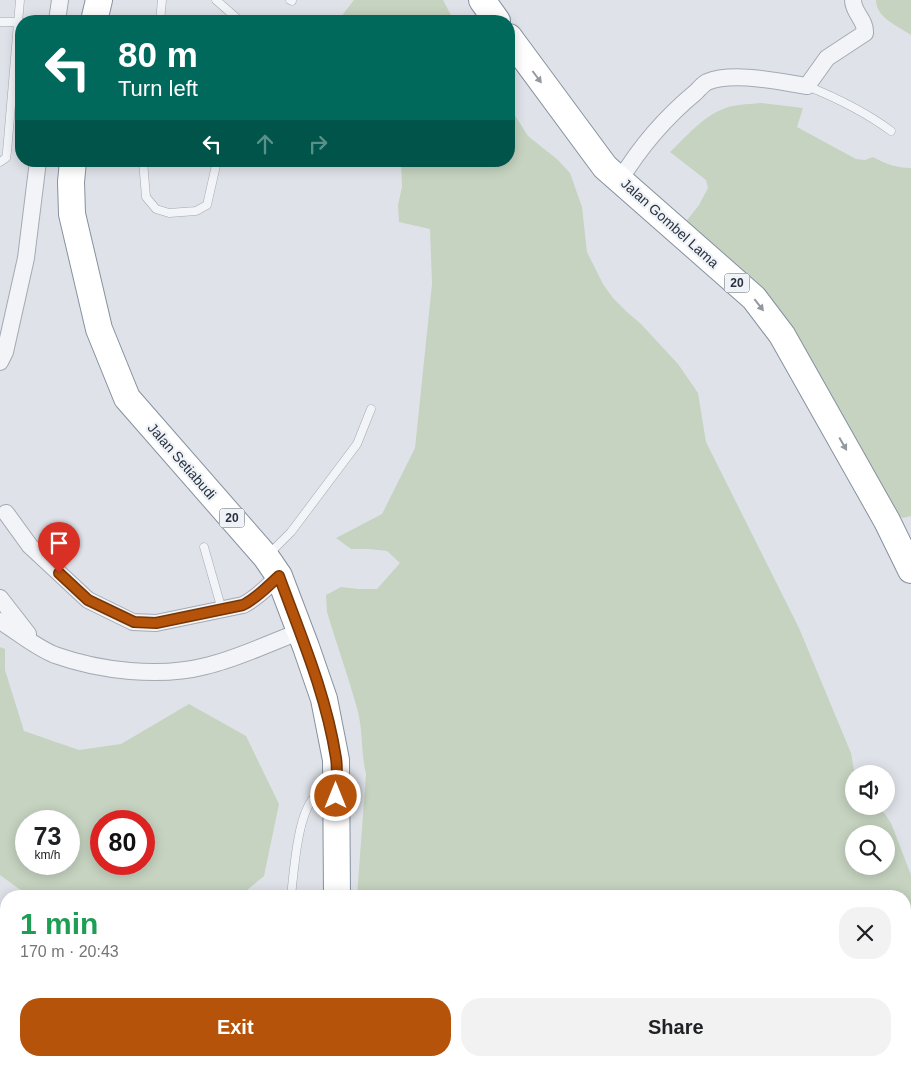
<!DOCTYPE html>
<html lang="en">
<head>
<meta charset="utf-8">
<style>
  :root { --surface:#fff; --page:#f2f2f2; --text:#202124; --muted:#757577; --accent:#b45309 }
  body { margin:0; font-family:Helvetica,sans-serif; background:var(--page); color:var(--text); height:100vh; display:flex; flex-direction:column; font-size:19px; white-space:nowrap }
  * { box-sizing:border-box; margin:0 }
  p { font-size:16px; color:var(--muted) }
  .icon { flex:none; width:28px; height:28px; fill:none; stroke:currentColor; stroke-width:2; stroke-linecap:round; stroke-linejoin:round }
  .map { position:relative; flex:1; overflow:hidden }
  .details { position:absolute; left:0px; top:890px; width:911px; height:176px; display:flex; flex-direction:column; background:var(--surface); border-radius:20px 20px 0 0; box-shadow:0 2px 12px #0003 }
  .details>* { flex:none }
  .guide { position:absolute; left:15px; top:15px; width:500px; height:152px; border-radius:20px; box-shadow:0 2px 12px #0003; background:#00695c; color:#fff; overflow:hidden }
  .controls { position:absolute; left:845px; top:765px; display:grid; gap:10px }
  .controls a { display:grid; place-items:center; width:50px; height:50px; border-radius:50%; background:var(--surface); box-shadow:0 2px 12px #0003; font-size:25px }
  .speed { position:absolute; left:15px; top:810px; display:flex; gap:10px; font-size:25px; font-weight:700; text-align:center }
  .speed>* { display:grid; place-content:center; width:65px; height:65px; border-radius:50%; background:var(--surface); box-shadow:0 2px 12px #0003; line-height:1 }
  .speed small { font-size:12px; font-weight:400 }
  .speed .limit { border:8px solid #d22; background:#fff; color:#111 }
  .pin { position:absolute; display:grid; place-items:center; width:42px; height:42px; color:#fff; margin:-51px -21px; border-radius:50% 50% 50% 0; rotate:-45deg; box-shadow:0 0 5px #0007 }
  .pin .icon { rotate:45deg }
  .me { position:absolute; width:55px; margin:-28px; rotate:0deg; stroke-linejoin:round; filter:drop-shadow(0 0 4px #0008) }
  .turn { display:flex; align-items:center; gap:18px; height:105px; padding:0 20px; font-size:22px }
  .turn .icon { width:65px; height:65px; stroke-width:2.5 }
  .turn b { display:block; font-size:35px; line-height:42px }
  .lanes { display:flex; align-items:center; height:48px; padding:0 20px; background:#0003; justify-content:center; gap:25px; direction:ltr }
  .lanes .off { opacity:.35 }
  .round { display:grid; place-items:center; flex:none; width:52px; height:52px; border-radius:20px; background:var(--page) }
  .overview { display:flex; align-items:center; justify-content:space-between; height:85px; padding:0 20px }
  h1 { font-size:30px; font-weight:700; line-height:38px; color:#1e9e55 }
  .cta { display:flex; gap:10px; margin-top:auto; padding:10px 20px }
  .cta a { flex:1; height:58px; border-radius:20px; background:var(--accent); color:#fff; font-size:20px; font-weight:700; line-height:58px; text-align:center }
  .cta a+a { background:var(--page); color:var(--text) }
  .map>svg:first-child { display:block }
  .green { fill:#c6d3c0; fill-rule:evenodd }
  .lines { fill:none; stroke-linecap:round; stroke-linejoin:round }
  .service-casing { stroke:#a4aab3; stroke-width:9 }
  .minor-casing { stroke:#a4aab3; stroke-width:18 }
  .trunk-casing { stroke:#8691a0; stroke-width:28 }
  .service { stroke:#f2f4f7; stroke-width:8 }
  .minor { stroke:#f2f4f7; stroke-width:16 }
  .trunk { stroke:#fff; stroke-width:26 }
  .oneway { fill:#9498a0 }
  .route-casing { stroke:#753606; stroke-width:12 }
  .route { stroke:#b45309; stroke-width:9 }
  .labels { text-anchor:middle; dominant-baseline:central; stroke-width:4.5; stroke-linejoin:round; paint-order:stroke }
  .shield { fill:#eff2f6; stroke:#646c77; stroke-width:1 }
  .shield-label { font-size:12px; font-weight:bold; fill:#283241 }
  .street-label { font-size:14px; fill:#283241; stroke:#eff2f6 }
</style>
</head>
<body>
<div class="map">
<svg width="911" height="1066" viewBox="0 0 911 1066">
  <rect width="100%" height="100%" fill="#dfe3e9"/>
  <!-- green -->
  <g class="green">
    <path d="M 354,0 L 443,0 L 454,21 L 342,21 L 340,18 Z"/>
    <path d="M 876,0 L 911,0 L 911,35 C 898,26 876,18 876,0 Z"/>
    <path d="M 762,103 L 803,108 L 797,127 L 856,159 L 865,160 L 873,157 C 886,164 896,168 911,168 L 911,516 L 903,518 L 892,511 L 839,411 L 684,224 L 699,205 L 708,188 L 706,180 L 670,152 C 686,137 702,117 723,109 C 735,104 750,104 762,103 Z"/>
    <path d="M 509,106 L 528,136 L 558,160 L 570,173 L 582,207 L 587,252 L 603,284 L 613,298 L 627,312 L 641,324 L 678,364 L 698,393 L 706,442 L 799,628 L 851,753 L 854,770 L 856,774 L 854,774 L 854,806 L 879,806 L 891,823 L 911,875 L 911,1066 L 372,1066 L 370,1060 L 905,1060 L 905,896 L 357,896 L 366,774 C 361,753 363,733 358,712 C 349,679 337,645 327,612 L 326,595 L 341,587 L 359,589 L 377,589 L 400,563 L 387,551 L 369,549 L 351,549 L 336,538 L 382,514 L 415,448 L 432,284 L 430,229 L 399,222 L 398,205 L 402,187 L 401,161 L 509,161 ZM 854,834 L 886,834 L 886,866 L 854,866 Z"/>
    <path d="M 0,647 L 5,649 L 5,670 L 24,731 L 79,750 L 121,744 L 189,704 L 246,736 L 279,804 L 264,876 L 240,896 L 26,896 L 26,894 L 0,875 ZM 69,821 L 69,864 L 26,864 L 26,821 ZM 144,821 L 144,864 L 101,864 L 101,821 Z"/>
    <path d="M 26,1060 L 181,1060 L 183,1066 L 24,1066 Z"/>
    <rect x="269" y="1060" width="57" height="6"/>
  </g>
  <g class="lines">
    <!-- service casing -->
    <g class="service-casing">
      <g id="service">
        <path d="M 216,0 L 240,21"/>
        <path d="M 290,0 L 292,1"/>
        <path d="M 160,21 L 162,0"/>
        <path d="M 0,22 L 18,22"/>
        <path d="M 807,86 C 837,98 864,111 891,131"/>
        <path d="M 143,161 L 146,197 L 156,209 L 169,213 L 196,211 L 207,205 L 217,161"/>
        <path d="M 0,162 L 6,158 L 7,152 L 20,0"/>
        <path d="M 204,547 L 222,610"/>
        <path d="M 269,554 L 291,532 L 357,444 L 371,409"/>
        <path d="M 291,896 C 294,871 297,820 312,800 C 317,794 324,789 330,785"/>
        <path d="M 0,978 L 6,983"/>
        <path d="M 8,1066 L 13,1060"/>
        <path d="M 264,1066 L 264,1060"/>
      </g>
    </g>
    <!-- minor casing -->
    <g class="minor-casing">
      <g id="minor">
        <path d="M 57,21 L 60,0"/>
        <path d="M 620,180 C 640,147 667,116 696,92 C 699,89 703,84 707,82 C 733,71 780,82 807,86 L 827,58 L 865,33 C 866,20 853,13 853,0"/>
        <path d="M 0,362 L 5,352 L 26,258 L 38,161"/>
        <path d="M 6,513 L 30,546 L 88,600 L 133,622 L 156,623 L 243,605 C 257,598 267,587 279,576"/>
        <path d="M 0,598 L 28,634"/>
        <path d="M 0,621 C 18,632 35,647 55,655 C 100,671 160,678 206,666 C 237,659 269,643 299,632"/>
      </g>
    </g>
    <!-- trunk casing -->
    <g class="trunk-casing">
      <g id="trunk">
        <path d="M 482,0 L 497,21"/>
        <path d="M 94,21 L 99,0"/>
        <path d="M 509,37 L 605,167 L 754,298 L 782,335 L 887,521 L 911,570"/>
        <path d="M 73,161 L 71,182 L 72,214 L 99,329 L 127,398 L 266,557 L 279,576 L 306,647 L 324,699 L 336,760 L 337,896"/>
        <path d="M 350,1060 L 350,1066"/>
      </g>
    </g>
    <!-- service -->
    <use href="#service" class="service"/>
    <!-- minor -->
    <use href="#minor" class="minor"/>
    <!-- trunk -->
    <use href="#trunk" class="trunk"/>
  </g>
  <!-- one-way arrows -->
  <defs><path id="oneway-solid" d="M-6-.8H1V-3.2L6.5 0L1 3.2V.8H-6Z" transform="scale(1.25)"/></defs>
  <g class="oneway">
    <use href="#oneway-solid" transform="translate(537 77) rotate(53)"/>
    <use href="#oneway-solid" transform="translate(759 305) rotate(52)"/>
    <use href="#oneway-solid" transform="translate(843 444) rotate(60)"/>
  </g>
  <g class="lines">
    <!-- route casing -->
    <g class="route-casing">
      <path id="route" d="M 59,573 L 88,600 L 134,622 L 156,623 L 243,605 C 257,598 267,587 279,576 C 301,636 326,694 336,758 C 338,770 336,784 336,796"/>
    </g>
    <!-- route -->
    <use href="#route" class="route"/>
  </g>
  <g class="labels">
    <!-- shield labels -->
    <g class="shield">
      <rect x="724.5" y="273.5" width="25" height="19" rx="4"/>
      <rect x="219.5" y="508.5" width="25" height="19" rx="4"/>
    </g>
    <g class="shield-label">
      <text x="737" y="283">20</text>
      <text x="232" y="518">20</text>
    </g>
    <!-- street labels -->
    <g class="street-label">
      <text transform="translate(670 223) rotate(42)">Jalan Gombel Lama</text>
      <text transform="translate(182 461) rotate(49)">Jalan Setiabudi</text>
    </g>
  </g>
</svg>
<div class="controls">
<a><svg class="icon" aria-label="sound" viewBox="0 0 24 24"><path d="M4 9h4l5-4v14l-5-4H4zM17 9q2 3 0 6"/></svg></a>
<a><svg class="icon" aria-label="search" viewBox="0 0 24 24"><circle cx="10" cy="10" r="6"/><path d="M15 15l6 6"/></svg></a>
</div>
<div class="speed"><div>73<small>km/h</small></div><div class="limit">80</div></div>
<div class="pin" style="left:59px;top:573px;background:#d93025"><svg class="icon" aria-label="arrive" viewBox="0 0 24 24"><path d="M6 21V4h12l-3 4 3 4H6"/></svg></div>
<svg class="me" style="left:336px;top:796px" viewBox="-20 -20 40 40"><circle r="17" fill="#b45309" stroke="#fff" stroke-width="3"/><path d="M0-11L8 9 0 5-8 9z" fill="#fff"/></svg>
<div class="guide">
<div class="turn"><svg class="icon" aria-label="left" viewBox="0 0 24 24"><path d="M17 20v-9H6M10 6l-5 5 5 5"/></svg><div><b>80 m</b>Turn left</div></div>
<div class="lanes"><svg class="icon" aria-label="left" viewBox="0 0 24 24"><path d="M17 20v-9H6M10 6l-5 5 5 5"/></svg><svg class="icon off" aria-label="ahead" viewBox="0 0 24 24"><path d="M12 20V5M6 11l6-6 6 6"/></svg><svg class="icon off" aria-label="right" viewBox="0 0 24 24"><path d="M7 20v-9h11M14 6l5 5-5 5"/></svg></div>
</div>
<section class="details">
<div class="overview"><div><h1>1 min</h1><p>170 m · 20:43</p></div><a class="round"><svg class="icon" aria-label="close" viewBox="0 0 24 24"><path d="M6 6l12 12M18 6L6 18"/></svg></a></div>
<div class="cta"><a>Exit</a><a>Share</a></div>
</section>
</div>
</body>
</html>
